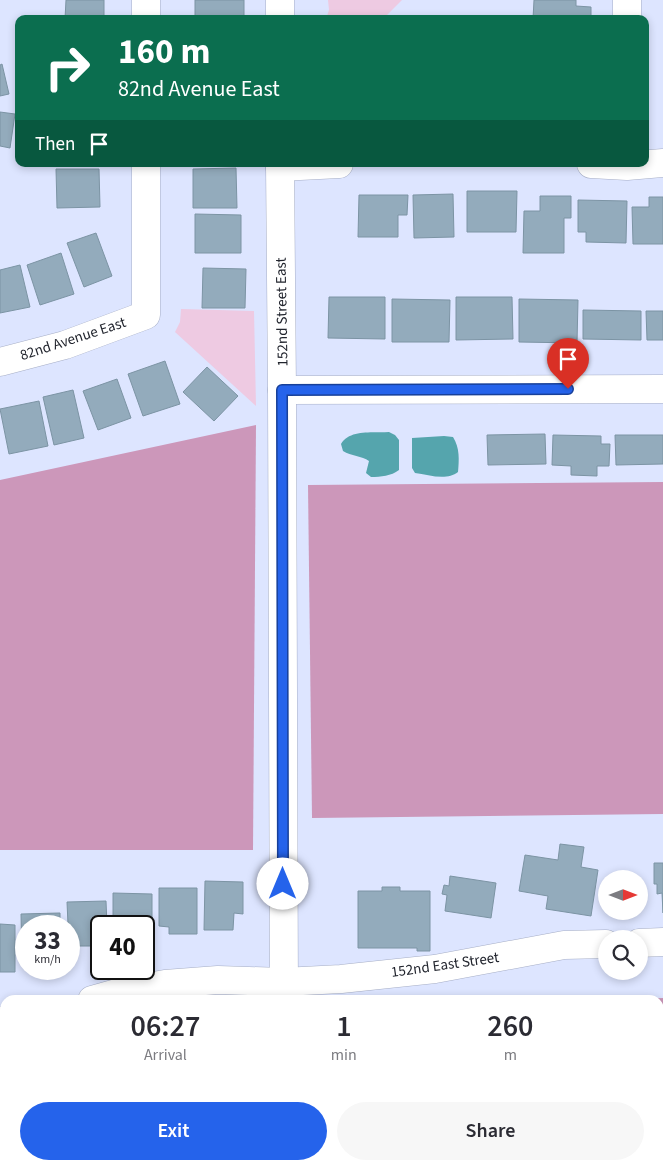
<!DOCTYPE html>
<html lang="en">
<head>
<meta charset="utf-8">
<style>
  :root { --surface:#fff; --page:#f7f7f7; --text:#2b2b33; --muted:#7c7c81; --accent:#2563eb }
  body { margin:0; font-family:"Source Sans 3",sans-serif; background:var(--page); color:var(--text); height:100vh; display:flex; flex-direction:column; font-size:19px; white-space:nowrap }
  * { box-sizing:border-box; margin:0 }
  p { font-size:16px; color:var(--muted) }
  .icon { flex:none; width:28px; height:28px; fill:none; stroke:currentColor; stroke-width:2; stroke-linecap:round; stroke-linejoin:round }
  .map { position:relative; flex:1; overflow:hidden }
  .sheet { position:absolute; left:0px; top:995px; width:664px; height:175px; display:flex; flex-direction:column; background:var(--surface); border-radius:15px 15px 0 0; box-shadow:0 2px 8px #0003 }
  .sheet>* { flex:none }
  .hud { position:absolute; left:15px; top:15px; width:634px; height:152px; border-radius:10px; box-shadow:0 2px 8px #0003; background:#0b6e4f; color:#fff; overflow:hidden }
  .needle { width:32px; rotate:90deg }
  .controls { position:absolute; left:598px; top:870px; display:grid; gap:10px }
  .controls a { display:grid; place-items:center; width:50px; height:50px; border-radius:50%; background:var(--surface); box-shadow:0 2px 8px #0003; font-size:25px }
  .speed { position:absolute; left:15px; top:915px; display:flex; gap:10px; font-size:25px; font-weight:700; text-align:center }
  .speed>* { display:grid; place-content:center; width:65px; height:65px; border-radius:50%; background:var(--surface); box-shadow:0 2px 8px #0003; line-height:1 }
  .speed small { font-size:12px; font-weight:400 }
  .speed .limit { border:2px solid #111; border-radius:8px; background:#fff; color:#111 }
  .pin { position:absolute; display:grid; place-items:center; width:42px; height:42px; color:#fff; margin:-51px -21px; border-radius:50% 50% 50% 0; rotate:-45deg; box-shadow:0 0 5px #0007 }
  .pin .icon { rotate:45deg }
  .me { position:absolute; width:55px; margin:-28px; rotate:0deg; stroke-linejoin:round; filter:drop-shadow(0 0 4px #0008) }
  .turn { display:flex; align-items:center; gap:18px; height:105px; padding:0 20px; font-size:22px }
  .turn .icon { width:65px; height:65px; stroke-width:2.5 }
  .turn b { display:block; font-size:35px; line-height:42px }
  .then { display:flex; align-items:center; height:48px; padding:0 20px; background:#0003; gap:10px; font-size:19px }
  .eta { display:flex; justify-content:space-evenly; align-items:center; height:85px; text-align:center }
  .eta b { font-size:30px; font-weight:600; line-height:35px }
  .action { display:flex; gap:10px; margin-top:auto; padding:10px 20px }
  .action a { flex:1; height:58px; border-radius:30px; background:var(--accent); color:#fff; font-size:20px; font-weight:600; line-height:58px; text-align:center }
  .action a+a { background:var(--page); color:var(--text) }
  .map>svg:first-child { display:block }
  .green { fill:#eecae2 }
  .forest { fill:#cc97ba }
  .water { fill:#55a5ad }
  .building { fill:#93abbc; stroke:#7c94a4 }
  .lines { fill:none; stroke-linecap:round; stroke-linejoin:round }
  .minor-casing { stroke:#a6aec6; stroke-width:29 }
  .minor { stroke:#fff; stroke-width:28 }
  .route-casing { stroke:#184099; stroke-width:12 }
  .route { stroke:#2563eb; stroke-width:9 }
  .labels { text-anchor:middle; dominant-baseline:central; stroke-width:4; stroke-linejoin:round; paint-order:stroke }
  .street-label { font-size:15px; fill:#21242d; stroke:#fff }
</style>
</head>
<body>
<div class="map">
<svg width="663" height="1170" viewBox="0 0 663 1170">
  <rect width="100%" height="100%" fill="#dde5ff"/>
  <!-- green -->
  <g class="green">
    <path d="M 328,0 L 402,0 L 383,19 L 326,19 L 329,10 Z"/>
    <path d="M 181,309 L 254,311 L 256,406 L 175,332 L 180,322 Z"/>
    <path d="M 0,1052 L 5,1052 L 5,1133 L 0,1129 Z"/>
  </g>
  <!-- forest -->
  <g class="forest">
    <path d="M 256,425 L 253,850 L 0,850 L 0,480 Z"/>
    <path d="M 663,482 L 663,814 L 312,818 L 308,485 Z"/>
    <path d="M 663,998 L 663,1170 L 435,1170 L 437,1165 L 659,1165 L 659,1000 L 616,1000 Z"/>
  </g>
  <!-- water -->
  <g class="water">
    <path d="M 389,432 L 395,435 L 399,440 L 399,470 C 391,476 381,477 371,477 L 366,473 L 369,461 C 362,456 351,456 343,451 L 341,444 C 350,429 372,433 389,432 Z"/>
    <path d="M 444,436 L 453,437 C 460,448 459,460 458,472 C 447,481 429,475 415,473 L 412,468 L 412,438 Z"/>
  </g>
  <!-- building -->
  <g class="building">
    <path d="M 66,0 L 104,0 L 104,19 L 65,19 Z"/>
    <rect x="195" y="0" width="49" height="19"/>
    <path d="M 534,0 L 576,0 L 576,6 L 591,7 L 591,19 L 533,19 Z"/>
    <path d="M 2,64 L 9,94 L 0,96 L 0,65 Z"/>
    <path d="M 0,112 L 15,114 L 10,148 L 0,146 Z"/>
    <path d="M 236,168 L 237,208 L 193,208 L 193,169 Z"/>
    <path d="M 56,169 L 99,169 L 100,207 L 57,208 Z"/>
    <path d="M 467,191 L 517,191 L 516,232 L 467,232 Z"/>
    <path d="M 453,194 L 454,237 L 414,238 L 413,195 Z"/>
    <path d="M 359,195 L 408,195 L 407,215 L 398,215 L 398,237 L 358,237 Z"/>
    <path d="M 540,196 L 571,196 L 571,218 L 564,218 L 564,253 L 523,253 L 524,211 L 540,211 Z"/>
    <path d="M 649,197 L 663,197 L 663,244 L 633,244 L 632,207 L 649,207 Z"/>
    <path d="M 578,200 L 627,201 L 626,243 L 586,242 L 586,232 L 578,232 Z"/>
    <path d="M 195,214 L 241,215 L 241,253 L 195,253 Z"/>
    <path d="M 96,233 L 112,276 L 84,287 L 67,243 Z"/>
    <path d="M 61,253 L 74,294 L 40,305 L 27,265 Z"/>
    <path d="M 20,265 L 30,307 L 0,313 L 0,270 Z"/>
    <path d="M 203,268 L 246,269 L 245,308 L 202,308 Z"/>
    <path d="M 329,297 L 385,297 L 385,339 L 328,338 Z"/>
    <path d="M 456,297 L 512,297 L 513,339 L 456,340 Z"/>
    <path d="M 392,299 L 450,300 L 449,342 L 392,342 Z"/>
    <path d="M 519,299 L 578,300 L 577,343 L 519,342 Z"/>
    <path d="M 583,310 L 641,311 L 641,340 L 583,339 Z"/>
    <path d="M 646,311 L 663,311 L 663,340 L 647,340 Z"/>
    <path d="M 165,361 L 180,404 L 143,416 L 128,374 Z"/>
    <path d="M 207,367 L 238,396 L 214,421 L 183,392 Z"/>
    <path d="M 117,379 L 131,418 L 98,430 L 83,391 Z"/>
    <path d="M 73,390 L 84,438 L 54,445 L 43,397 Z"/>
    <path d="M 39,401 L 48,446 L 9,454 L 0,409 Z"/>
    <path d="M 545,434 L 546,464 L 488,465 L 487,435 Z"/>
    <path d="M 553,435 L 601,436 L 601,444 L 610,444 L 609,466 L 597,466 L 597,476 L 571,475 L 571,466 L 552,465 Z"/>
    <path d="M 615,435 L 663,435 L 663,464 L 616,465 Z"/>
    <path d="M 560,844 L 584,847 L 581,867 L 598,870 L 591,916 L 546,909 L 548,896 L 519,891 L 525,855 L 558,860 Z"/>
    <path d="M 654,863 L 663,863 L 663,913 L 662,893 L 657,894 L 657,884 L 654,884 Z"/>
    <path d="M 450,876 L 496,883 L 491,918 L 445,911 L 447,895 L 442,894 L 444,885 L 449,886 Z"/>
    <path d="M 205,881 L 243,882 L 243,914 L 234,913 L 233,930 L 204,930 Z"/>
    <path d="M 382,887 L 400,887 L 400,891 L 430,891 L 430,951 L 417,951 L 417,948 L 358,948 L 358,891 L 382,891 Z"/>
    <path d="M 159,888 L 197,888 L 197,934 L 169,934 L 169,927 L 159,926 Z"/>
    <path d="M 113,893 L 152,894 L 152,923 L 142,923 L 142,926 L 113,926 Z"/>
    <path d="M 106,901 L 107,926 L 101,926 L 101,946 L 69,946 L 67,902 Z"/>
    <path d="M 60,913 L 60,926 L 26,926 L 26,963 L 22,963 L 21,914 Z"/>
    <path d="M 0,924 L 15,925 L 15,972 L 0,972 Z"/>
    <rect x="194" y="1165" width="48" height="5"/>
  </g>
  <g class="lines">
    <!-- minor casing -->
    <g class="minor-casing">
      <g id="minor">
        <path d="M 146,0 L 146,19"/>
        <path d="M 627,0 L 627,19"/>
        <path d="M 280,19 L 280,0"/>
        <path d="M 280,164 L 282,390 L 284,1000"/>
        <path d="M 591,164 L 627,166 L 663,163"/>
        <path d="M 280,167 L 339,164"/>
        <path d="M 0,362 L 65,345 L 146,315 L 146,164"/>
        <path d="M 282,390 L 663,389"/>
        <path d="M 639,943 L 663,942"/>
        <path d="M 92,1000 L 124,991 L 165,984 L 218,980 L 283,982 L 341,979 L 435,969 L 564,945 L 606,944"/>
        <path d="M 0,1021 L 5,1021"/>
        <path d="M 0,1158 L 5,1158"/>
        <path d="M 286,1165 L 286,1170"/>
      </g>
    </g>
    <!-- minor -->
    <use href="#minor" class="minor"/>
  </g>
  <g class="lines">
    <!-- route casing -->
    <g class="route-casing">
      <path id="route" d="M 283,884 L 282,390 L 568,389"/>
    </g>
    <!-- route -->
    <use href="#route" class="route"/>
  </g>
  <g class="labels">
    <!-- street labels -->
    <g class="street-label">
      <text transform="translate(282 312) rotate(-91)">152nd Street East</text>
      <text transform="translate(73 339) rotate(-18)">82nd Avenue East</text>
      <text transform="translate(445 965) rotate(-8)">152nd East Street</text>
    </g>
  </g>
</svg>
<div class="controls">
<a><svg class="needle" viewBox="-14 -14 28 28"><path d="M0-13l5 13h-10z" fill="#e53935"/><path d="M0 13l5-13h-10z" fill="#7c7c81"/></svg></a>
<a><svg class="icon" aria-label="search" viewBox="0 0 24 24"><circle cx="10" cy="10" r="6"/><path d="M15 15l6 6"/></svg></a>
</div>
<div class="speed"><div>33<small>km/h</small></div><div class="limit">40</div></div>
<div class="pin" style="left:568px;top:389px;background:#d93025"><svg class="icon" aria-label="arrive" viewBox="0 0 24 24"><path d="M6 21V4h12l-3 4 3 4H6"/></svg></div>
<svg class="me" style="left:283px;top:884px" viewBox="-20 -20 40 40"><circle r="19" fill="#fff"/><path d="M0-13L10 11 0 6-10 11z" fill="#2563eb"/></svg>
<div class="hud">
<div class="turn"><svg class="icon" aria-label="right" viewBox="0 0 24 24"><path d="M7 20v-9h11M14 6l5 5-5 5"/></svg><div><b>160 m</b>82nd Avenue East</div></div>
<div class="then">Then<svg class="icon" aria-label="arrive" viewBox="0 0 24 24"><path d="M6 21V4h12l-3 4 3 4H6"/></svg></div>
</div>
<section class="sheet">
<div class="eta">
<div><b>06:27</b><p>Arrival</p></div>
<div><b>1</b><p>min</p></div>
<div><b>260</b><p>m</p></div>
</div>
<div class="action"><a>Exit</a><a>Share</a></div>
</section>
</div>
</body>
</html>
